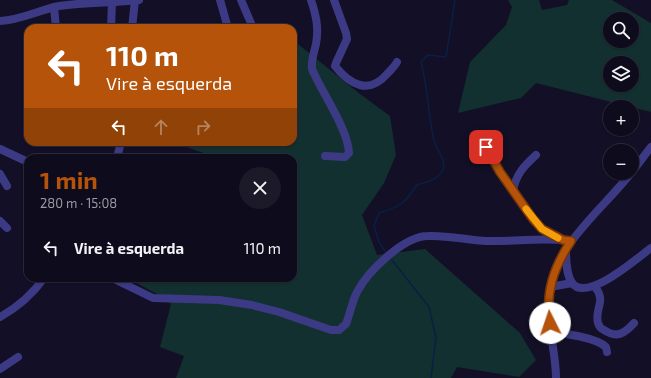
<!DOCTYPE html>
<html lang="pt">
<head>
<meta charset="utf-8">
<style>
  :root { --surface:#0e0b1c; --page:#1c1929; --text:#f1f3f6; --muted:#9b9ba3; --line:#2e2b3b; --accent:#b45309 }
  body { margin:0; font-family:"Exo 2",sans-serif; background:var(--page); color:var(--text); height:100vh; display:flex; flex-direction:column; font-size:15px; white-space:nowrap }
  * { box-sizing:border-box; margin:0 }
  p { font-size:13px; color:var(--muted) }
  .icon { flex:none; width:22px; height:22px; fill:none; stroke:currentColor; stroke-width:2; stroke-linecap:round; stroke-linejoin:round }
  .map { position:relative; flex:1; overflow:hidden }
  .panel { position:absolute; left:24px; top:154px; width:273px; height:128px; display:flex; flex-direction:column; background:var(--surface); border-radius:12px; box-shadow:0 1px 3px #0004,0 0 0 1px var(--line) }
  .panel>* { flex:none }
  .guide { position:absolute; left:24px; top:24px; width:273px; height:122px; border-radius:12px; box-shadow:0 1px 3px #0004,0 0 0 1px var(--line); background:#b45309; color:#fff; overflow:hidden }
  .fabs { position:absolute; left:603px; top:12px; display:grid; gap:8px }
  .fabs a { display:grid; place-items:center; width:36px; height:36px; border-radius:50%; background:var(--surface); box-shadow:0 1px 3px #0004,0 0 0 1px var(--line); font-size:20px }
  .pin { position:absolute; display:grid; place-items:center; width:34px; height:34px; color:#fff; margin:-17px; border-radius:8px; box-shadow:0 2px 6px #0006 }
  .me { position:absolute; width:44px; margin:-22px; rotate:356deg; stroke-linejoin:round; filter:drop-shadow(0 0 3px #0008) }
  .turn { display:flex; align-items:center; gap:14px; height:84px; padding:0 16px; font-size:18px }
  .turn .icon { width:52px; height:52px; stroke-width:2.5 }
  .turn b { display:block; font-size:28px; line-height:34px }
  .lanes { display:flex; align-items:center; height:38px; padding:0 16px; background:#0003; justify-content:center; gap:20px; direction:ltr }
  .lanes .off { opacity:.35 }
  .round { display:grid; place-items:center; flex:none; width:42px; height:42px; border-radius:21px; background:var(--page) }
  .overview { display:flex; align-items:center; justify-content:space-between; height:68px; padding:0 16px }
  h1 { font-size:24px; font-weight:700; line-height:30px; color:var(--accent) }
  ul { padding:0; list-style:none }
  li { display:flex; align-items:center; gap:12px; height:52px; padding:0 16px }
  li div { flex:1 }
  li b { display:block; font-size:15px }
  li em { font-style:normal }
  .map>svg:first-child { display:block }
  .green { fill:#12302f; fill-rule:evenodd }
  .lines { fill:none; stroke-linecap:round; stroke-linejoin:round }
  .stream { stroke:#0a1f44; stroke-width:1.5 }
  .minor { stroke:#3d3a85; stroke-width:8 }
  .route-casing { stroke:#753606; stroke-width:10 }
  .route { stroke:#b45309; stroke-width:7 }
  .slow { stroke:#f59e0b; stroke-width:7 }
</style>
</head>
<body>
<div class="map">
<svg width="651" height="378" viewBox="0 0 651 378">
  <rect width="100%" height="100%" fill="#130f26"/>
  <!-- green -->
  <g class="green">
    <path d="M 508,0 L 539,0 L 542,10 L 567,5 L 569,0 L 612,0 L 651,23 L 651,112 L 536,83 L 521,98 L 458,113 L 470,62 L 506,25 L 512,7 ZM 610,19 L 632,19 L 632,41 L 610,41 ZM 610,63 L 632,63 L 632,85 L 610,85 Z"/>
    <path d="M 293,40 L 360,94 L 390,116 L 396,155 L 384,183 L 362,215 L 377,255 L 425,249 L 520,333 L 536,360 L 519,377 L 457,367 L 451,378 L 176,378 L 184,356 L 160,347 L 171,304 L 155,293 L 127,278 L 293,278 L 293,158 L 217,158 L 173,142 L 293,142 Z"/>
  </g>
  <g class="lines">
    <!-- stream -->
    <g class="stream">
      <path d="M 385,251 L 379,242 L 374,226 L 379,213 C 400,207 405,203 417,185 C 426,182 438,180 443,170 C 447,161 437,150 434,141 C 428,115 428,88 421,62 L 428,55 L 446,57 L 455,0"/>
      <path d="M 392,260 L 429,307 L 436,338 L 431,378"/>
    </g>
    <!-- minor -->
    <g class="minor">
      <path d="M 220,0 L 228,28"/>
      <path d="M 241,0 L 253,28"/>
      <path d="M 311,0 C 316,15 319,28 316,44 C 314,53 311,60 312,69 C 322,93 348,129 349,153 L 345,157 L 325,156"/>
      <path d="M 334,0 L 346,33 L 347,39 L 336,63 L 335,66 C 350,85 369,95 387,74 C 391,70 395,66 397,62"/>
      <path d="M 54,7 L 56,28"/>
      <path d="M 0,21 C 21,20 39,10 59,6 C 86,2 112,3 139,0"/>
      <path d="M 111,28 L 112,2"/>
      <path d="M 132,28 L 135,0"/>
      <path d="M 486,147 L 490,156 L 500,172 L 533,219 L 542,229 L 561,239"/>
      <path d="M 0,149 L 28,162"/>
      <path d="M 117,158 L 121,142"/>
      <path d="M 632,172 L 651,147"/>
      <path d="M 0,174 L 7,186"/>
      <path d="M 513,191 C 516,174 524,166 536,155"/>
      <path d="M 0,221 L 7,228"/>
      <path d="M 566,250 C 566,260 566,274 572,283 C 587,303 637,258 651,248"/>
      <path d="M 112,278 L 153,298 L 219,300 L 252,305 L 279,312 L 331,330 L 339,330 L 346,324 C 350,314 352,302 357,292 C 368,271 404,236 428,236 C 447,235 467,240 486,241 C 514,242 542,237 571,241"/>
      <path d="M 550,287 L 572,283"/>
      <path d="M 595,287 C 607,301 594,309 598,323 C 599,326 601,329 604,330 C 617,339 625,333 634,323"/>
      <path d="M 0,317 C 18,307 32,295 44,278"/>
      <path d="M 551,332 C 564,333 597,338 606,347 L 607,352"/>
      <path d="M 0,369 L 18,357"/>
      <path d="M 556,378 C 556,353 548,329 548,305 C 549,248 599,214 631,173"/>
    </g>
  </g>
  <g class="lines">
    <!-- route casing -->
    <g class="route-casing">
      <path id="route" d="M 486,147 L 500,172 L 533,219 L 542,229 L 563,240 L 571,241 C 554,267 545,292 550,323"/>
    </g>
    <!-- route -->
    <use href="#route" class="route"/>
    <!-- slow -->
    <path class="slow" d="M 526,209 L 542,229 L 558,238"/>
  </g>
</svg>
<div class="fabs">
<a><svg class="icon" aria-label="search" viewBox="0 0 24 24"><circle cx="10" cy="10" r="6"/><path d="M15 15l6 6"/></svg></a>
<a><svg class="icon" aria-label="layers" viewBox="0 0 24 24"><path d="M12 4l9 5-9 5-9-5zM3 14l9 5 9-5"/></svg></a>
<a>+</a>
<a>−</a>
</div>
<div class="pin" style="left:486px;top:147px;background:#d93025"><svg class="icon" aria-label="arrive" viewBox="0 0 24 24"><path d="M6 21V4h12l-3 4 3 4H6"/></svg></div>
<svg class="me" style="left:550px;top:323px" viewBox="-20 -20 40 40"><circle r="19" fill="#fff"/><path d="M0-13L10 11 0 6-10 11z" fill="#b45309"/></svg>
<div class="guide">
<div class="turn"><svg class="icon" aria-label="left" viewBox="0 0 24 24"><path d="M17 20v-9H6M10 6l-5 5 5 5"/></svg><div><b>110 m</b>Vire à esquerda</div></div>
<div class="lanes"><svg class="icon" aria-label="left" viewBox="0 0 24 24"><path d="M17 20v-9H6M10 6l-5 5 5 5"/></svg><svg class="icon off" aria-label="ahead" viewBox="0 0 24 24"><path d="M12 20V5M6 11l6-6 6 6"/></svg><svg class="icon off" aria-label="right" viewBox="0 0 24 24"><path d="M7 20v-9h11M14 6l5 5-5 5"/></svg></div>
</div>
<section class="panel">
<div class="overview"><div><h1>1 min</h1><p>280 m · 15:08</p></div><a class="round"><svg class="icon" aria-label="close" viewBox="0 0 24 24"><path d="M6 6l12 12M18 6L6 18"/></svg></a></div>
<ul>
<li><svg class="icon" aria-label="left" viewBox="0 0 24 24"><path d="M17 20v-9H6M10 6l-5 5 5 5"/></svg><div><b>Vire à esquerda</b></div><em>110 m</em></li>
</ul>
</section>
</div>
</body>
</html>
